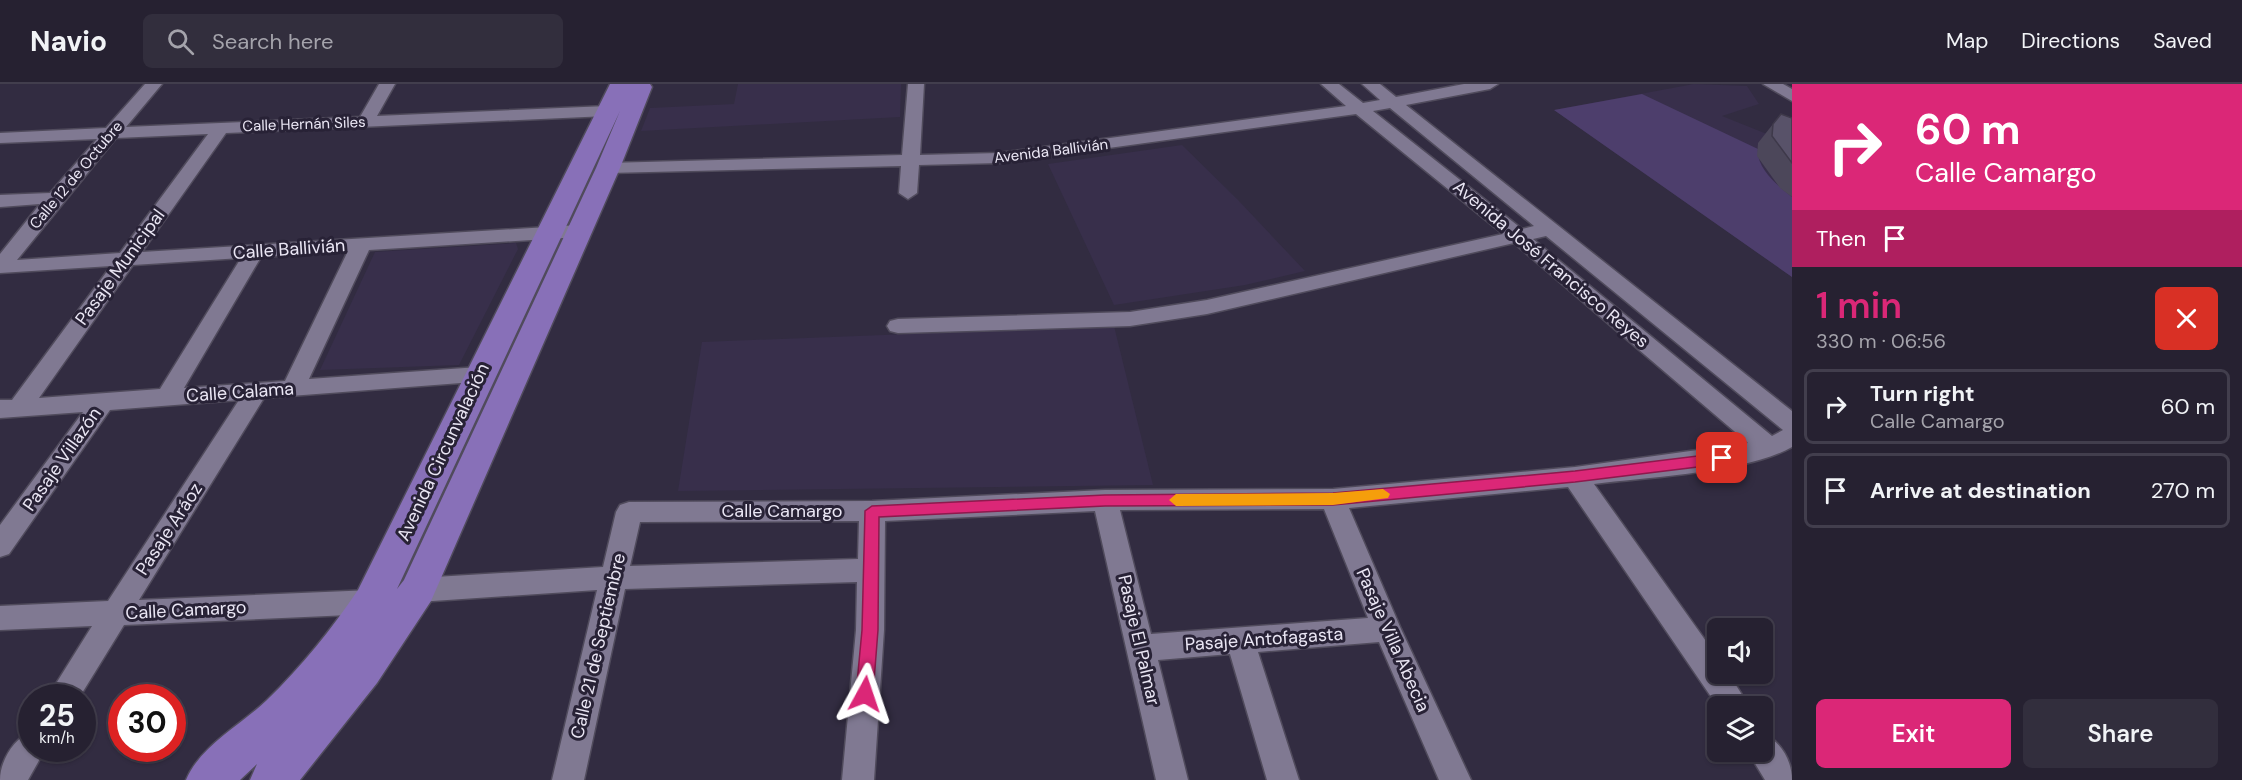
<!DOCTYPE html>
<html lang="en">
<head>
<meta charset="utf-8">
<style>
  :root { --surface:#262131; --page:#322e3d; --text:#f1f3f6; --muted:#a4a3ab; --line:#423e4d; --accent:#db2777 }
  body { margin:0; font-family:"DM Sans",sans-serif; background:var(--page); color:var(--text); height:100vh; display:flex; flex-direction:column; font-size:22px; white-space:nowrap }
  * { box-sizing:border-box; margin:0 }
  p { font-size:20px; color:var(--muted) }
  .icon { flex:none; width:33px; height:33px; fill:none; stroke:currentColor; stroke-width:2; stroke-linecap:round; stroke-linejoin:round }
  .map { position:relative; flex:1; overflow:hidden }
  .panel { display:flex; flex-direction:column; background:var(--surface); width:450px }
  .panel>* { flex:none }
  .hud { background:#db2777; color:#fff; overflow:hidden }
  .controls { position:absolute; left:1707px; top:534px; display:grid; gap:12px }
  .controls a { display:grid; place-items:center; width:66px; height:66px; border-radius:9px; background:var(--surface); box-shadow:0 2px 4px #0004,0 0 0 2px var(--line); font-size:30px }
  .speed { position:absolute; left:18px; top:600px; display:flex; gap:12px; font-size:30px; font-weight:700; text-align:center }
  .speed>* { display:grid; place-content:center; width:78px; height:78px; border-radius:50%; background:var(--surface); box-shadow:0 2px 4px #0004,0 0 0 2px var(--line); line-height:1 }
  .speed small { font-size:15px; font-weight:400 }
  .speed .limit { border:9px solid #d22; background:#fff; color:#111 }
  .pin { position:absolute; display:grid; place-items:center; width:51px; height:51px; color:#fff; margin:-26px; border-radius:12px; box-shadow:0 3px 9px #0006 }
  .me { position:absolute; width:66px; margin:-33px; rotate:5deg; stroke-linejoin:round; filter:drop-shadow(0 0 4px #0008) }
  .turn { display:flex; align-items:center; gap:21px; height:126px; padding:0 24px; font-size:27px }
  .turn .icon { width:78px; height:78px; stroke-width:2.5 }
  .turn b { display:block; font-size:42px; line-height:51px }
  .then { display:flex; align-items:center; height:57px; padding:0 24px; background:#0003; gap:12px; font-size:22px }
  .round { display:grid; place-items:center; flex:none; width:63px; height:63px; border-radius:9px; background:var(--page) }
  .overview { display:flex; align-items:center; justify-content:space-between; height:102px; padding:0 24px }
  h1 { font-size:36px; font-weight:600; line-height:45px; color:var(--accent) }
  .action { display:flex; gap:12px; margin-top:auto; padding:12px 24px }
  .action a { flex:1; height:69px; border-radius:9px; background:var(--accent); color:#fff; font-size:24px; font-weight:600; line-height:69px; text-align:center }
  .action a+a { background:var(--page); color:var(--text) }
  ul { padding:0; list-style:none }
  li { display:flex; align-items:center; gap:18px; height:75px; margin:0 12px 9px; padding:0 12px; border:3px solid var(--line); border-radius:9px }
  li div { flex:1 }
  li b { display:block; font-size:22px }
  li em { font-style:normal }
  header { display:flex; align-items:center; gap:36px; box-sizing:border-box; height:84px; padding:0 30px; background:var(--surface); border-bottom:2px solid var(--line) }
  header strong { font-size:28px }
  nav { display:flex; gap:33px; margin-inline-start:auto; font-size:21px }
  .search { width:420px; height:54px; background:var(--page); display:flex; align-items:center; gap:15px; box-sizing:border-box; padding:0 21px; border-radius:9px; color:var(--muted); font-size:22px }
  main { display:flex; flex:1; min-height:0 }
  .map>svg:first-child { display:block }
  .built { fill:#382f4b }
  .green { fill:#4d3e6c }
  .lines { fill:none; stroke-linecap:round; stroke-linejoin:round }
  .minor-casing { stroke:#504b5c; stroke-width:3 }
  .trunk-casing { stroke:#504b5c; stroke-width:3 }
  .minor { fill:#807992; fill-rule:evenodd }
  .trunk { fill:#8870b8; fill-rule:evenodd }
  .wall { fill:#4c475a }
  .building { fill:#585269; stroke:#3e394a; stroke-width:1.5 }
  .route { fill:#db2777; stroke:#8e194d; stroke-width:1.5 }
  .slow { fill:#f59e0b }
  .labels { text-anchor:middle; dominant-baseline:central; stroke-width:6; stroke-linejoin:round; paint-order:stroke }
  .far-street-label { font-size:15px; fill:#eae6f4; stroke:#282236 }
  .street-label { font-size:18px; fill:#eae6f4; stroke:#282236 }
</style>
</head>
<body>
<header>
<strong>Navio</strong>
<div class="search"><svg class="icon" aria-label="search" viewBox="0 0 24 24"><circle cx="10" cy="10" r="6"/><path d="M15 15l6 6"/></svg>Search here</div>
<nav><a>Map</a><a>Directions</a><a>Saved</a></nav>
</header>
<main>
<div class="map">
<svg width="1792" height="696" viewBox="0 0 1792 696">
  <rect width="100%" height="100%" fill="#322c41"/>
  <!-- built -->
  <g class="built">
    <path d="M 738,0 L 901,0 L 900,33 L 641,47 L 650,24 L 734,20 Z"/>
    <path d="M 1694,0 L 1747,2 L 1759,20 L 1722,32 L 1792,60 L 1792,193 L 1554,26 Z"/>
    <path d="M 1182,61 L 1238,116 L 1305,187 L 1245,201 L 1114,221 L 1048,80 Z"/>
    <path d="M 516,159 L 518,165 L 459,281 L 320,286 L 375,168 Z"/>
    <path d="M 1114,242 L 1153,401 L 678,407 L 702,258 Z"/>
  </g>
  <!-- green -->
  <path class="green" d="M 1642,10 L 1758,65 C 1756,84 1778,102 1792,113 L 1792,193 L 1554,26 Z"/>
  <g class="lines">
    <!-- minor casing -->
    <g class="minor-casing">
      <g id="minor">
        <path d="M 145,0 L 162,0 L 126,43 L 360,33 L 379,0 L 395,0 L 377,32 L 607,22 L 615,27 L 607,32 L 226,49 L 142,168 L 579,141 L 589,147 L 579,153 L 369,166 L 309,295 L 479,283 L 487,285 L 490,291 L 487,297 L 264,314 L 139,516 L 372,506 L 382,510 L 386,518 L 382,526 L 372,530 L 124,541 L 79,614 L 47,614 L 92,542 L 0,546 L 0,522 L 108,517 L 239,316 L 110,326 L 9,470 L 0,473 L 0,441 L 83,328 L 0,334 L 0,316 L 12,316 L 111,182 L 0,189 L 0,170 L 40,120 L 0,123 L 0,111 L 50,109 L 97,55 L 0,59 L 0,49 L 106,44 ZM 208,50 L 120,169 L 17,176 L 116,54 ZM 348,167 L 285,297 L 184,304 L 261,173 ZM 241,174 L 160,305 L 39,314 L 133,181 Z"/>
        <path d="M 908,0 L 924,0 L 920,71 L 999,69 L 1346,22 L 1321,0 L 1339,0 L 1363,19 L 1380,16 L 1362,0 L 1380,0 L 1396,13 L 1464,0 L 1498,0 L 1490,5 L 1406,21 L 1792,327 L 1792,363 C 1746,389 1649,393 1594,400 L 1718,574 L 1718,590 L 1729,590 L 1749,622 L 1718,623 L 1568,403 L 1349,424 L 1401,545 L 1471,696 L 1439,696 L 1379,558 L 1258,568 L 1299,696 L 1267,696 L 1230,570 L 1158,576 L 1188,696 L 1156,696 L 1095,427 L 885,437 L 884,546 L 874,696 L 842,696 L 856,546 L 857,498 L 625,505 L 584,696 L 552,696 L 597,506 L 418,518 L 408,514 L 404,506 L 408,498 L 418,494 L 603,483 L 616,428 L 620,421 L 629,418 L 872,417 L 1105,406 L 1333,405 L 1575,383 L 1748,359 L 1514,159 L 1207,230 L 1130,242 L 898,249 L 890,247 L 887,242 L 890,237 L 898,235 L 1130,228 L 1207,216 L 1503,150 L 1356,30 L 999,79 L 919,81 L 917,109 L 908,115 L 899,109 L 901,82 L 608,89 L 599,84 L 608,79 L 902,71 ZM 1390,24 L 1534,142 L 1522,145 L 1373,27 ZM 1546,152 L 1783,346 L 1772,352 L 1533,155 ZM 1324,425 L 1368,534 L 1151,550 L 1120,426 ZM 859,437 L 858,475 L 630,482 L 640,438 Z"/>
        <path d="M 1763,0 L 1783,0 L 1792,5 L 1792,17 Z"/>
        <path d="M 32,647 L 32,664 L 46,664 L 28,696 L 0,696 C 0,677 14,654 32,647 Z"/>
        <path d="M 1762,649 C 1781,657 1792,677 1792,696 L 1765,696 L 1748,668 L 1762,668 Z"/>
      </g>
    </g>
    <!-- trunk casing -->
    <g class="trunk-casing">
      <path id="trunk" d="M 610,0 L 650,0 L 652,3 L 620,84 L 431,517 L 377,599 L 300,696 L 250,696 L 257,680 L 240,696 L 186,696 C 200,662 241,641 267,616 C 302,582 331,546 358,506 ZM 620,27 L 596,84 L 404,496 L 397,505 Z"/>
    </g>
    <!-- minor -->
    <use href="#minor" class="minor"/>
    <!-- trunk -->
    <use href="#trunk" class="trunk"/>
  </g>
  <!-- wall -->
  <path class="wall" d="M 1792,34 L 1792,113 L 1780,104 L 1757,72 L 1758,59 L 1773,40 Z"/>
  <!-- building -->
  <path class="building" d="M 1781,30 L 1792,34 L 1792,79 L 1772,52 L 1773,40 Z"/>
  <!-- route -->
  <path class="route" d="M 1722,369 L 1729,374 L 1722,380 L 1575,398 L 1333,421 L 1105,422 L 879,433 L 878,546 L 873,610 L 871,616 L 865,618 L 859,616 L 856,610 L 862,546 L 865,427 L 872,422 L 1105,411 L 1333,409 L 1575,387 Z"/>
  <!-- slow -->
  <path class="slow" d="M 1383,405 L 1390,410 L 1388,414 L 1333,421 L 1176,422 L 1169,416 L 1176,410 L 1333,409 Z"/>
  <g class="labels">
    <!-- far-street labels -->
    <g class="far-street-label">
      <text transform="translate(304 40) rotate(-2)">Calle Hernán Siles</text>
      <text transform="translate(1051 67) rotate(-7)">Avenida Ballivián</text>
      <text transform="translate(76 91) rotate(-50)">Calle 12 de Octubre</text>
    </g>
    <!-- street labels -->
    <g class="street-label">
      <text transform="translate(289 165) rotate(-4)">Calle Ballivián</text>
      <text transform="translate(1551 180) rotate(40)">Avenida José Francisco Reyes</text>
      <text transform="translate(120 183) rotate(-54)">Pasaje Municipal</text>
      <text transform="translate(240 308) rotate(-4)">Calle Calama</text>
      <text transform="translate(443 368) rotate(-65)">Avenida Circunvalación</text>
      <text transform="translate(62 375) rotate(-55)">Pasaje Villazón</text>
      <text x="782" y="427">Calle Camargo</text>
      <text transform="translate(169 445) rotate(-57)">Pasaje Aráoz</text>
      <text transform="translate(186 526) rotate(-3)">Calle Camargo</text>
      <text transform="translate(1264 555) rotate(-4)">Pasaje Antofagasta</text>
      <text transform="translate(1139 556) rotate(77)">Pasaje El Palmar</text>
      <text transform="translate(1393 556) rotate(66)">Pasaje Villa Abecia</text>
      <text transform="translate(598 562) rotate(-77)">Calle 21 de Septiembre</text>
    </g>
  </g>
</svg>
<div class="controls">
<a><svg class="icon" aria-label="sound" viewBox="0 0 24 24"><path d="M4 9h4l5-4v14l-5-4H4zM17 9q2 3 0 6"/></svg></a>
<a><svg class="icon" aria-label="layers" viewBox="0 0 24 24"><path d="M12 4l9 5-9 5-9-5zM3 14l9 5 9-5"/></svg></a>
</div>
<div class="speed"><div>25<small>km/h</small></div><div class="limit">30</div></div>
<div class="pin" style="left:1722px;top:374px;background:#d93025"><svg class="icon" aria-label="arrive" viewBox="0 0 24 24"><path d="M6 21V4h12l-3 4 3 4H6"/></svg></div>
<svg class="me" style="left:865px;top:610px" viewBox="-20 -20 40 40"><path d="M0-17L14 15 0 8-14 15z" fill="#db2777" stroke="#fff" stroke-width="4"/></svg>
</div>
<section class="panel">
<div class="hud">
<div class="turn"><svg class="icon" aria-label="right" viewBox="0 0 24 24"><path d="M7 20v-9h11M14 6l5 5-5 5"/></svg><div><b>60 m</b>Calle Camargo</div></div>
<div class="then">Then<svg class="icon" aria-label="arrive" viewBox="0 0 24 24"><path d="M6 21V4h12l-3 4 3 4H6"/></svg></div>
</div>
<div class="overview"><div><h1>1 min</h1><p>330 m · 06:56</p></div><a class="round" style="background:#d93025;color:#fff"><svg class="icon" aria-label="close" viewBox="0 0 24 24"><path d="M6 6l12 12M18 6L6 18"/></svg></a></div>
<ul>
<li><svg class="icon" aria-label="right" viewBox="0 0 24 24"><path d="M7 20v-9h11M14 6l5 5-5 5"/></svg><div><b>Turn right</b><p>Calle Camargo</p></div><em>60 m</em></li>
<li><svg class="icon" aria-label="arrive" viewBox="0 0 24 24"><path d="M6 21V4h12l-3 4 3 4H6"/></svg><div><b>Arrive at destination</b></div><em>270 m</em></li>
</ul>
<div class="action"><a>Exit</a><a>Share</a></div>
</section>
</main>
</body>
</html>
